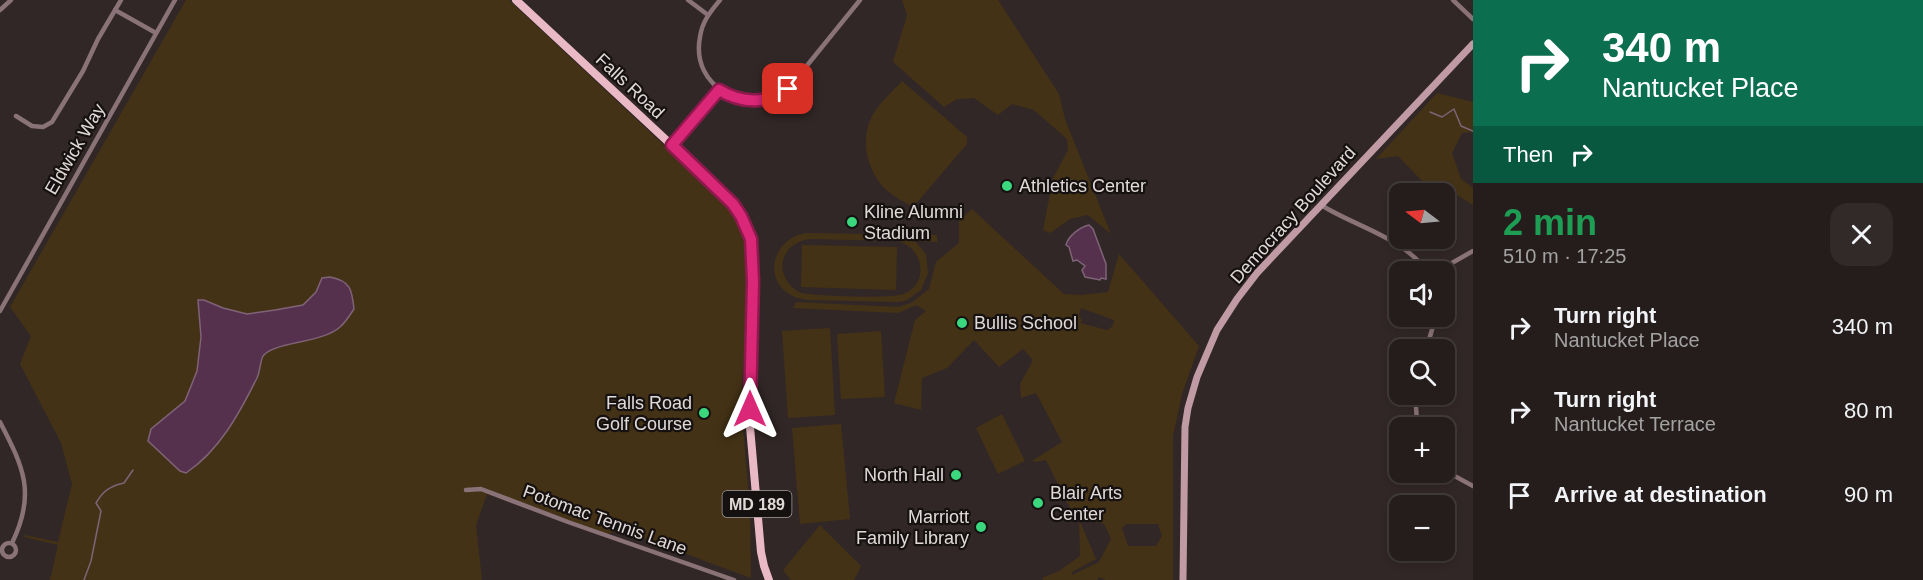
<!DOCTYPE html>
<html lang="en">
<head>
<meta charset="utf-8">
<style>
  :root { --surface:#251d1c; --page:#312a29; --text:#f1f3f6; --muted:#a3a2a3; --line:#423b3b }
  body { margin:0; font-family:Arial,sans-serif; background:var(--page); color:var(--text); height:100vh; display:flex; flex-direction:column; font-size:22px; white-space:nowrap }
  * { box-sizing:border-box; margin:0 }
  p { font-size:20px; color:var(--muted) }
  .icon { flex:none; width:33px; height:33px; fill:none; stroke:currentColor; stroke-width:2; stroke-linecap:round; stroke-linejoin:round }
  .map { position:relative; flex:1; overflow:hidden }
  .side { display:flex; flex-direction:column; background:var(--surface); width:450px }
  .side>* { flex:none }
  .top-card { background:#0b6e4f; color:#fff; overflow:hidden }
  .needle { width:39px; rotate:286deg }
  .buttons { position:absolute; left:1389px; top:183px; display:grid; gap:12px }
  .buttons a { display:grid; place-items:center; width:66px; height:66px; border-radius:12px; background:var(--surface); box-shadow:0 3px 9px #0003,0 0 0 2px var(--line); font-size:30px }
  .pin { position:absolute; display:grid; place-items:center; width:51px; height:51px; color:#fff; margin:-26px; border-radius:12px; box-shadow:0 3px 9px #0006 }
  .me { position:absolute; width:66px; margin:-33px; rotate:0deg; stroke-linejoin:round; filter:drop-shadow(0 0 4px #0008) }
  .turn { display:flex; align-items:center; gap:21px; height:126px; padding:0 30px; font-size:27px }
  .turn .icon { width:78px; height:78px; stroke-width:2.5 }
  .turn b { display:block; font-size:42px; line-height:51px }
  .then { display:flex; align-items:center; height:57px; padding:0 30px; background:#0003; gap:12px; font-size:22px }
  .round { display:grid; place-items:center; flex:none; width:63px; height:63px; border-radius:18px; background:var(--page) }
  .summary { display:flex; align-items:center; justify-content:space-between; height:102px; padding:0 30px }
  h1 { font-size:36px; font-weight:700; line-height:45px; color:#1e9e55 }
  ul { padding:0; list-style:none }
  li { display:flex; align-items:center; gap:18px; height:84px; padding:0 30px }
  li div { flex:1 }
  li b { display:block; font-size:22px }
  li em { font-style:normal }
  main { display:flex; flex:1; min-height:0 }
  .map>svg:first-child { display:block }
  .green { fill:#443216; fill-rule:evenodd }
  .water { fill:#55314e; stroke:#7f6377; stroke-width:1.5 }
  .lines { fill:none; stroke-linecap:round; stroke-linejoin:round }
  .stream { stroke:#7f6377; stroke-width:1.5 }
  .street { stroke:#897278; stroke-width:4.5 }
  .secondary { stroke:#c09aa4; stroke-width:7 }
  .primary { stroke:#eab9c6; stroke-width:8 }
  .route-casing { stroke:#8e194d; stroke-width:15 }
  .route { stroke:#db2777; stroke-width:10 }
  .poi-dot { fill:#3bd77e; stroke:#161111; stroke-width:2 }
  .labels { text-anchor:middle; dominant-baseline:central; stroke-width:4.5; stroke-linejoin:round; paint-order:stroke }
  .shield { fill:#161111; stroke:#a39d9c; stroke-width:1.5 }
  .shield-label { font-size:16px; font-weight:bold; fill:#e0d9d8 }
  .street-label { font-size:18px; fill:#e0d9d8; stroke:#161111 }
  .poi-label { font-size:18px; fill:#e0d9d8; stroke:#161111; text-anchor:start }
</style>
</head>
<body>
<main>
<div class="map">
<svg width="1473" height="580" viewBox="0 0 1473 580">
  <rect width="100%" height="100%" fill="#312726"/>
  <!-- green -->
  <g class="green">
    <path d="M 186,0 L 509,0 L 717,195 L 736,215 L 747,246 L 746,321 L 741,404 L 750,510 L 751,578 L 621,530 L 601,536 L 487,494 L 476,525 L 482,580 L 50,580 L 58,545 L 24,537 L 25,535 L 58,542 L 72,484 L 61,443 L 20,364 L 31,336 L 10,307 Z"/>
    <path d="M 902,0 L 998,0 L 1059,94 L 1065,119 L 1111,234 L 1088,215 L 1070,219 L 1050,233 L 1043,230 L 1053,178 L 1068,150 L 1067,139 L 1034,110 L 1012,104 L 998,115 L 974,98 L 957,99 L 944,107 L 893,62 L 907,15 Z"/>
    <path d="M 902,81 L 967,137 L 967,144 L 913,207 C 905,202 896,198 889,192 C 868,175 859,141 872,116 C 879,103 892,92 902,81 Z"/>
    <path d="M 1437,93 L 1473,102 L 1473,132 L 1462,133 L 1452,153 L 1461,179 L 1473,188 L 1473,205 L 1457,195 L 1434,193 L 1398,156 L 1376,159 Z"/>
    <path d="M 972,209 L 1064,294 L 1081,295 L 1108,292 L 1119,254 L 1199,346 L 1182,394 L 1173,436 L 1173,580 L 1106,580 L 1099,577 L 1097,580 L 1043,580 L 1042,578 L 1059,571 L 1080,556 L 1079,519 L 1096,559 L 1072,572 L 1072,575 L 1099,562 L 1111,539 L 1104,524 L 1073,514 L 1046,460 L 1036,462 L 1032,461 L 1062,442 L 1036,393 L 1021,398 L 1020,384 L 1033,360 L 1023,349 L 999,367 L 974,340 L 947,368 L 922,378 L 921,410 L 894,403 L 915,320 L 926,311 L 916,305 L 898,313 L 793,308 L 796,302 L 898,307 L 911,303 L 929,289 L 936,262 L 959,243 L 959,221 ZM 1081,308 L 1114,320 L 1113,326 L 1107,330 L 1080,323 L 1082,321 L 1079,315 ZM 1126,524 L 1158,524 L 1162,536 L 1156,546 L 1128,546 L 1122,528 Z"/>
    <path d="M 806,233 L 937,235 L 937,242 L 915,241 L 926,254 L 928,273 L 921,290 L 907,300 L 900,302 L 809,300 C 805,299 799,299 795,297 C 761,283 771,239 806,233 ZM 811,239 L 896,241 C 923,245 931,284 903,294 C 891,299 817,296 801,293 C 772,279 778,242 811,239 Z"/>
    <path d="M 802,245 L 897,247 L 896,290 L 801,287 Z"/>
    <path d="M 830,328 L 835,415 L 788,418 L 782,331 Z"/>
    <path d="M 881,331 L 885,397 L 841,399 L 837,334 Z"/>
    <path d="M 1002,414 L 1025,461 L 998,474 L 976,428 Z"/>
    <path d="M 841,424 L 850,519 L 800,524 L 792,428 Z"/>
    <path d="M 820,525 L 861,566 L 854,580 L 791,580 L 783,570 Z"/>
  </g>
  <!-- water -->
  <g class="water">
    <path d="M 1089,225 L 1093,229 L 1106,264 L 1106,279 L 1101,278 L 1100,280 L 1085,277 L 1082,270 L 1085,266 L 1077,260 L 1073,261 L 1069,247 L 1066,245 C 1068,236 1080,227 1089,225 Z"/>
    <path d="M 330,277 C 351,281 352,290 354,309 C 350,315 345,323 340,327 C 323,343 273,342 263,356 C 260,362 260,372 257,378 C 239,414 219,451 186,473 L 180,471 L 148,441 L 151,429 L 185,401 L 197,371 L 201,337 L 198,300 L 204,300 L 223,308 L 247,314 L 275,310 L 303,305 L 316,292 L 322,278 Z"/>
  </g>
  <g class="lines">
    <!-- stream -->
    <g class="stream">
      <path d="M 1430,112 L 1442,117 L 1454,109 L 1461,126 L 1473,131"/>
      <path d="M 84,580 L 91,561 L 101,511 L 96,503 C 103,491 110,486 124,483 L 133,470"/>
    </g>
    <!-- street -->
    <g class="street">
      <path d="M 688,0 L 708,15"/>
      <path d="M 720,0 C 710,12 702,22 700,37 C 690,88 748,117 788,89 L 860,0"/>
      <path d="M 1453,0 L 1473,19"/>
      <path d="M 0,10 L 11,0"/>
      <path d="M 115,10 L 156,33"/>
      <path d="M 16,116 L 32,126 L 43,127 L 52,122 L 83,71 L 98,39 L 121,0"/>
      <path d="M 672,145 L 719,90"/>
      <path d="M 1321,205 C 1354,226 1405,238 1427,272"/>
      <path d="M 1436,272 L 1473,251"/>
      <path d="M 0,311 L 175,0"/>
      <path d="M 1426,350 L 1436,316"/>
      <path d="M 1415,394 L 1417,421 L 1420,428"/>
      <path d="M 0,422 C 24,468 36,494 12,543"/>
      <path d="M 1444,468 L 1451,474 L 1473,486"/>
      <path d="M 466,490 L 481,489 L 568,522 L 734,580"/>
      <circle cx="9" cy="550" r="7"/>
    </g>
    <!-- secondary -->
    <path class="secondary" d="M 1183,580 L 1185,427 L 1188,408 L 1197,377 L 1217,330 L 1237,299 L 1257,273 L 1473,44"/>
    <!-- primary -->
    <path class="primary" d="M 516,0 L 723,193 L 741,216 L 747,228 L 753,252 L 753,281 L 749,391 L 750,427 L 761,552 L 764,566 L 769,580"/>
  </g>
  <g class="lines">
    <!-- route casing -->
    <g class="route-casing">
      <path id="route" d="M 750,409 L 753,281 L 751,239 L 741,216 L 733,204 L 672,145 L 719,90 C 741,103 766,105 788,89"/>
    </g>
    <!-- route -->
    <use href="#route" class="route"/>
  </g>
  <!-- markers -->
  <g class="poi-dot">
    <circle cx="1007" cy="186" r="6"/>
    <circle cx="852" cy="222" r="6"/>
    <circle cx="962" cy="323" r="6"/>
    <circle cx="704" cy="413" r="6"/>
    <circle cx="956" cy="475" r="6"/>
    <circle cx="1038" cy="503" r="6"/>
    <circle cx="981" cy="527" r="6"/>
  </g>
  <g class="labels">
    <!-- shield labels -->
    <rect class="shield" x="722.5" y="491" width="69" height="26" rx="4.5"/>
    <g class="shield-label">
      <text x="757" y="504">MD 189</text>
    </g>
    <!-- street labels -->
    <g class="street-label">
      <text transform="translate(630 86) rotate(43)">Falls Road</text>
      <text transform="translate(75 149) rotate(-60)">Eldwick Way</text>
      <text transform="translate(1293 215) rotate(-48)">Democracy Boulevard</text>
      <text transform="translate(605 520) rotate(20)">Potomac Tennis Lane</text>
    </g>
    <!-- poi labels -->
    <g class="poi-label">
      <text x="1019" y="186">Athletics Center</text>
      <text x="864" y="212">Kline Alumni<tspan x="864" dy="21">Stadium</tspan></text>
      <text x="974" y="323">Bullis School</text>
      <text x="692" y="403" text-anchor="end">Falls Road<tspan x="692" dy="21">Golf Course</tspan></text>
      <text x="944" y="475" text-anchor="end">North Hall</text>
      <text x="1050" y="493">Blair Arts<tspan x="1050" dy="21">Center</tspan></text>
      <text x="969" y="517" text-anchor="end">Marriott<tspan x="969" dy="21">Family Library</tspan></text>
    </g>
  </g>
</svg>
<div class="buttons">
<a><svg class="needle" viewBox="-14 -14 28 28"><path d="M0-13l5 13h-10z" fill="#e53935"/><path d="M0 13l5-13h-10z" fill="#a3a2a3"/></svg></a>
<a><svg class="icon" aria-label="sound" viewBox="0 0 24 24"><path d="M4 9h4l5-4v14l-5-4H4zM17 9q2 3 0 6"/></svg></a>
<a><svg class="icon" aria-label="search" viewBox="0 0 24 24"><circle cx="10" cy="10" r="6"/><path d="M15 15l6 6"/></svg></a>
<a>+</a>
<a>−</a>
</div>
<div class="pin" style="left:788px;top:89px;background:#d93025"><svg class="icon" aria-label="arrive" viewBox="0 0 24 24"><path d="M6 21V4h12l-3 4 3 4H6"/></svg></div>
<svg class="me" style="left:750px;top:409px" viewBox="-20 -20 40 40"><path d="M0-17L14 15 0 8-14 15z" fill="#db2777" stroke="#fff" stroke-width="4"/></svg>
</div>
<section class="side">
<div class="top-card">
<div class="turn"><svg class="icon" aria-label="right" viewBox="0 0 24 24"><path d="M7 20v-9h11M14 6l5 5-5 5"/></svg><div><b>340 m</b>Nantucket Place</div></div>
<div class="then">Then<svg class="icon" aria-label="right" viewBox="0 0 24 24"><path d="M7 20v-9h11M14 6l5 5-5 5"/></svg></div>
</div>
<div class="summary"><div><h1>2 min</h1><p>510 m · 17:25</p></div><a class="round"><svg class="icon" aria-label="close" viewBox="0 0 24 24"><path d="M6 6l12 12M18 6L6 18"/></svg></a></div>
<ul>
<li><svg class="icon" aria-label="right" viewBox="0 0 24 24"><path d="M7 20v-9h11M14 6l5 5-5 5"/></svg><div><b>Turn right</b><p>Nantucket Place</p></div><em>340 m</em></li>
<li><svg class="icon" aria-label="right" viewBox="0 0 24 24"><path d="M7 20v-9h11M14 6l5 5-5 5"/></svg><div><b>Turn right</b><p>Nantucket Terrace</p></div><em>80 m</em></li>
<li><svg class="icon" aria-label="arrive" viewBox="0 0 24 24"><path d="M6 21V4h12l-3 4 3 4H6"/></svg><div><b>Arrive at destination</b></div><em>90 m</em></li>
</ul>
</section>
</main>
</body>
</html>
